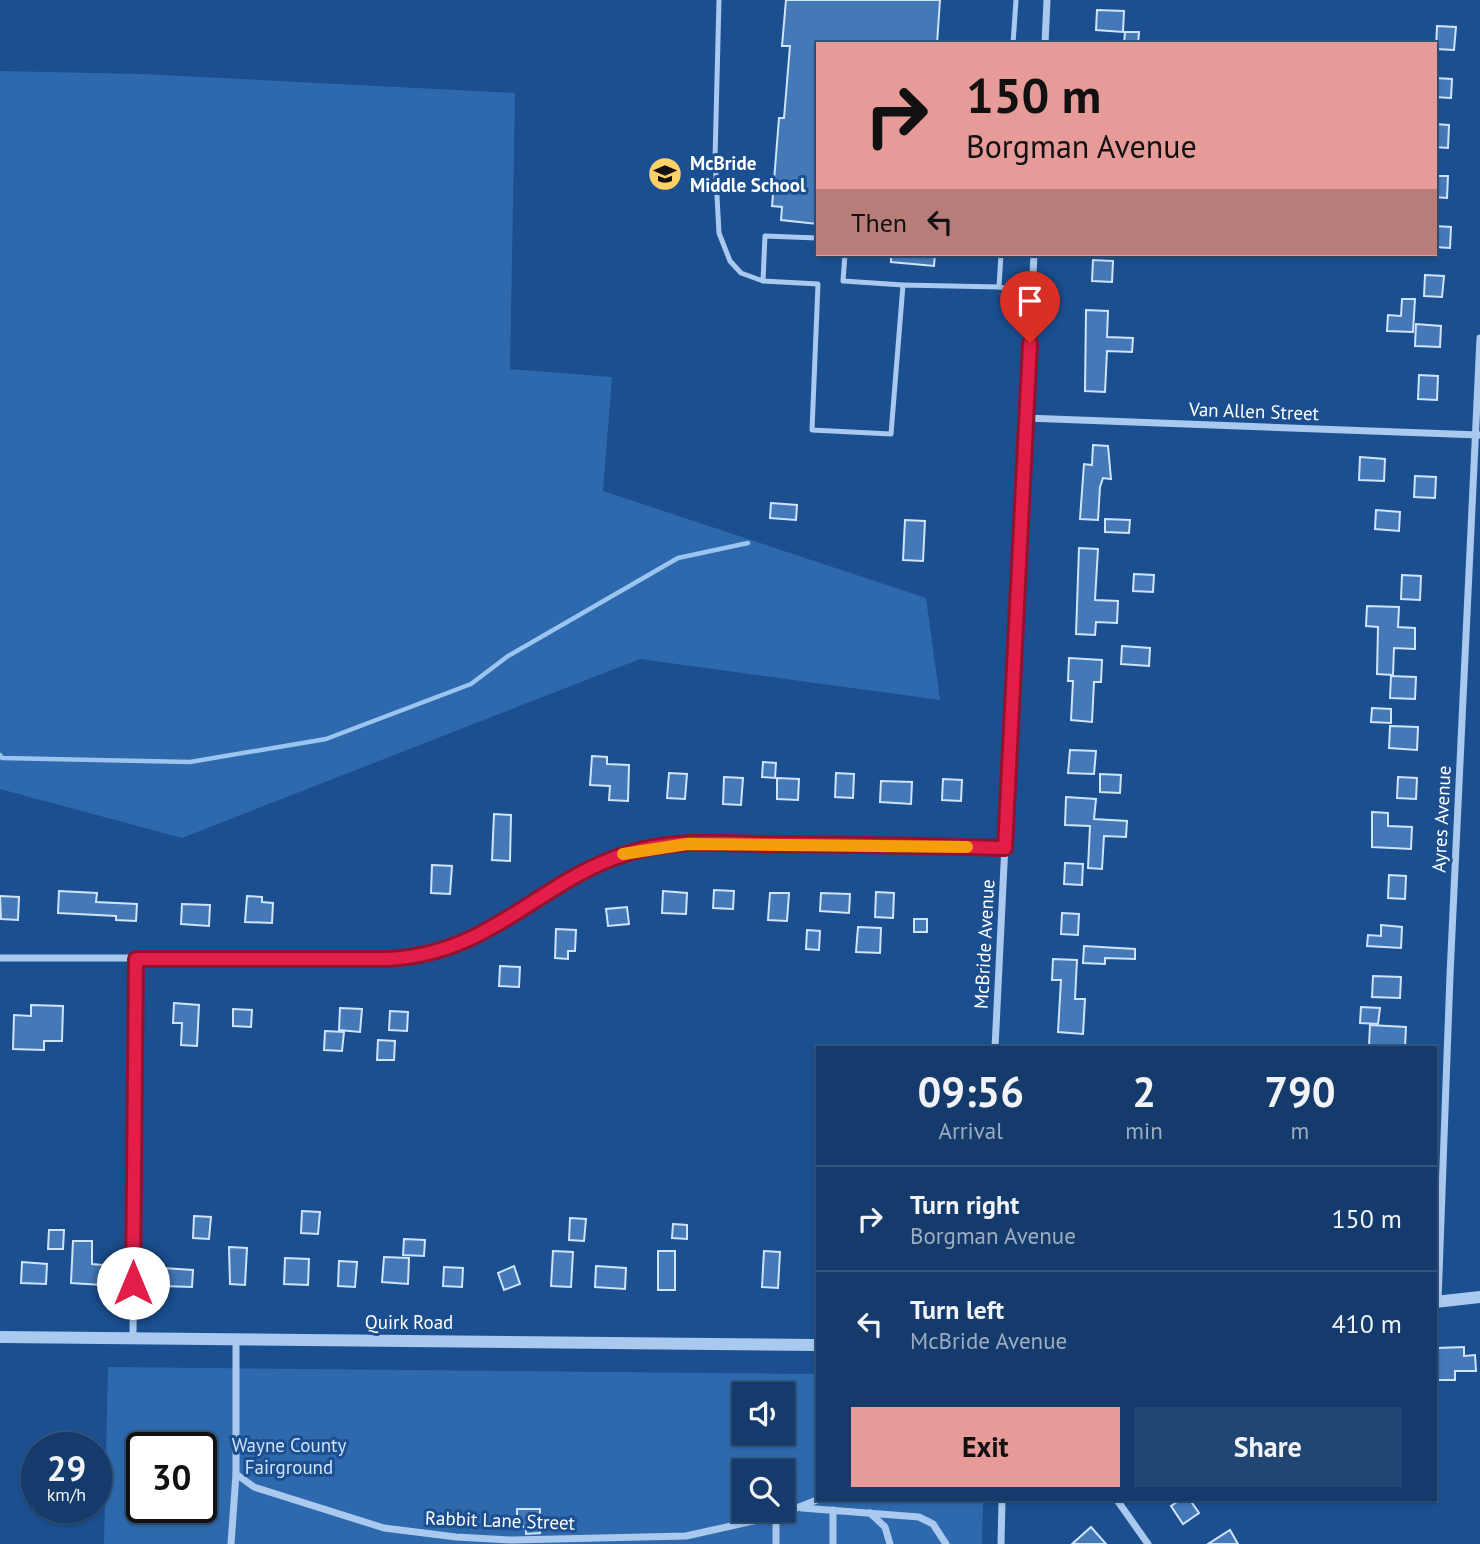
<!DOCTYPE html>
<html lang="en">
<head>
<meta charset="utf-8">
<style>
  :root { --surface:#143b6b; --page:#214673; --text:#f1f3f6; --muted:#9dadc1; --line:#33557e; --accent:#e69b98 }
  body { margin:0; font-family:"PT Sans",sans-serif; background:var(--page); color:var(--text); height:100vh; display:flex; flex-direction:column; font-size:26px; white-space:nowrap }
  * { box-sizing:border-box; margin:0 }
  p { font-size:23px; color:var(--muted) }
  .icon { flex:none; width:38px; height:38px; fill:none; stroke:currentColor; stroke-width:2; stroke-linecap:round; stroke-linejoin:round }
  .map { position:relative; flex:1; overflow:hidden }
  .details { position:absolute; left:816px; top:1046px; width:621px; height:455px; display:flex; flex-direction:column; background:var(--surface); border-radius:0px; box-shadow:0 2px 5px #0004,0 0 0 2px var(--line) }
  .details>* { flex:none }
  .banner { position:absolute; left:816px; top:42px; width:621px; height:214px; border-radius:0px; box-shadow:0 2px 5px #0004,0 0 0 2px var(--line); background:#e69b98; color:#111; overflow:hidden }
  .controls { position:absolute; left:732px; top:1382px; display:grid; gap:14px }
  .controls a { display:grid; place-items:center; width:63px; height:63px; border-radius:0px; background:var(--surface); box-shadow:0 2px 5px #0004,0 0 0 2px var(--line); font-size:35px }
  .speed { position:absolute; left:21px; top:1432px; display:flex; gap:14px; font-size:35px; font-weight:700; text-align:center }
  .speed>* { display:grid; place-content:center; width:91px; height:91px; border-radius:50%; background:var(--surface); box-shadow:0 2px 5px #0004,0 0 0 2px var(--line); line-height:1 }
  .speed small { font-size:18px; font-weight:400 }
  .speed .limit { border:4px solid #111; border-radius:10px; background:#fff; color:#111 }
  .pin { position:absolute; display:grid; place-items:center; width:60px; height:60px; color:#fff; margin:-72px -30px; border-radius:50% 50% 50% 0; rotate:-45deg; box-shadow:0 0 7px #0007 }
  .pin .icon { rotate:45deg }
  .me { position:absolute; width:77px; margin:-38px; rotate:0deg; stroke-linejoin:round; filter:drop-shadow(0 0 5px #0008) }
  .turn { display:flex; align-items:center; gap:24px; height:147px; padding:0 35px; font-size:32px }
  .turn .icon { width:91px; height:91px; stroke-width:2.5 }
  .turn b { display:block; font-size:49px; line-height:60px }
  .then { display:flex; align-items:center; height:66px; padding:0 35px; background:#0003; gap:14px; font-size:26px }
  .eta { display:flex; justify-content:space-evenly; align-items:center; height:119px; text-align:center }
  .eta b { font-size:42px; font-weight:700; line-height:49px }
  .action { display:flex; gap:14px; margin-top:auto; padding:14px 35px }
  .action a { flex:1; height:80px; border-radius:0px; background:var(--accent); color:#111; font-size:28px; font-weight:700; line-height:80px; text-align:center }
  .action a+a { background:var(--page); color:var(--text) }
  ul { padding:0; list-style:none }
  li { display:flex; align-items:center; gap:21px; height:105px; padding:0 35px; border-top:2px solid var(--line) }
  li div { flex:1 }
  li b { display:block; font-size:26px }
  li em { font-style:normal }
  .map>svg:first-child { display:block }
  .green { fill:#2e69ad; fill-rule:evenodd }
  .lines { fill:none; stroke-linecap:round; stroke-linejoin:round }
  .stream { stroke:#9cc4f0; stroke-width:4.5 }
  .building { fill:#4478b7; stroke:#cfe3fa; stroke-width:2 }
  .service { stroke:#a9c9ee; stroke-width:5 }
  .minor { stroke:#a9c9ee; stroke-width:7 }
  .tertiary { stroke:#a9c9ee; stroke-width:12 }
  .route-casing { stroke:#92132f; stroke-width:18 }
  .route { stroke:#e11d48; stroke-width:12 }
  .slow { stroke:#f59e0b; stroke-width:12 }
  .labels { text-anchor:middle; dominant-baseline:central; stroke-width:6; stroke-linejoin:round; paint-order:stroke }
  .poi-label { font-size:19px; font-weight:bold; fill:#fff; stroke:#1b4f8f; text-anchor:start }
  .street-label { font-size:19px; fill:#fff; stroke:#1b4f8f }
  .park-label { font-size:19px; fill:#cfe3fa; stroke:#1b4f8f }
</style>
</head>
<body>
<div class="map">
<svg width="1480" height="1544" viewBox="0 0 1480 1544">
  <rect width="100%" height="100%" fill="#1b4f8f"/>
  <!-- green -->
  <g class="green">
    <path d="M 0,71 L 141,74 L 515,93 L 510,369 L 612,377 L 603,491 L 926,598 L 940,700 L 640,659 L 182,838 L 0,789 Z"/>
    <path d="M 108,1367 L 817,1374 L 817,1500 L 983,1500 L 982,1544 L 104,1544 ZM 744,1395 L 782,1395 L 782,1433 L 744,1433 ZM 142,1447 L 201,1447 L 201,1507 L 142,1507 ZM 744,1472 L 782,1472 L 782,1510 L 744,1510 Z"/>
  </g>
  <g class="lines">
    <!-- stream -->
    <path class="stream" d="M 0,755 L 2,758 L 190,762 L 326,739 L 471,684 L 508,656 L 678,558 L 748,543"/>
  </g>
  <!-- building -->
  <g class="building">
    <path d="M 786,0 L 940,0 L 937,44 L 817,44 L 817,224 L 781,220 L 782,207 L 772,206 L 779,118 L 784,118 L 790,46 L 782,46 Z"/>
    <path d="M 1097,10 L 1124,11 L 1123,32 L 1096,30 Z"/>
    <path d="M 1437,26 L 1456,27 L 1454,50 L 1436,49 Z"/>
    <path d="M 1125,32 L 1139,32 L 1138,44 L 1124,44 Z"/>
    <path d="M 1435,78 L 1452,79 L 1451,98 L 1435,97 Z"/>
    <path d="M 1435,124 L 1449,125 L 1448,148 L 1435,147 Z"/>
    <path d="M 1435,176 L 1448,176 L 1447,198 L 1435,197 Z"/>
    <path d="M 1435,226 L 1451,227 L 1450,248 L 1435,247 Z"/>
    <path d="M 891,254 L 935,254 L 934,266 L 891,262 Z"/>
    <path d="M 1093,260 L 1113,261 L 1112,282 L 1092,281 Z"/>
    <path d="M 1425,275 L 1444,276 L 1442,297 L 1424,296 Z"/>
    <path d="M 1402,299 L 1415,299 L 1413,332 L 1387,331 L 1388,315 L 1401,316 Z"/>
    <path d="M 1086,310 L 1108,311 L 1107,337 L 1133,338 L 1132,352 L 1107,351 L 1105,392 L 1085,391 Z"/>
    <path d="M 1416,324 L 1441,326 L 1440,347 L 1415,346 Z"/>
    <path d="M 1419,375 L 1438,376 L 1437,400 L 1418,399 Z"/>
    <path d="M 1093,445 L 1108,446 L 1111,479 L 1103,478 L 1100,487 L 1098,520 L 1080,519 L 1084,464 L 1092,465 Z"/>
    <path d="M 1360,457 L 1385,459 L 1384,481 L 1359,480 Z"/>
    <path d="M 1415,476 L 1436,477 L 1435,498 L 1414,497 Z"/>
    <path d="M 771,503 L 797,505 L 796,520 L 770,518 Z"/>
    <path d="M 1376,510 L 1400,512 L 1399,531 L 1375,529 Z"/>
    <path d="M 1105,519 L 1130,520 L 1129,533 L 1105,532 Z"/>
    <path d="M 905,520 L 925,521 L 923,561 L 903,560 Z"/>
    <path d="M 1079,548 L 1098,549 L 1095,600 L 1118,601 L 1117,623 L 1096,622 L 1095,635 L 1076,634 Z"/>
    <path d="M 1134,574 L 1154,575 L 1153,592 L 1133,591 Z"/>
    <path d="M 1402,575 L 1421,576 L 1420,600 L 1401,599 Z"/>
    <path d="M 1367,606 L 1399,607 L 1398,627 L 1415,628 L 1415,649 L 1394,648 L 1393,675 L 1377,674 L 1378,627 L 1366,626 Z"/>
    <path d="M 1122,646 L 1150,648 L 1149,666 L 1121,664 Z"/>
    <path d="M 1069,658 L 1102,660 L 1101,682 L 1094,682 L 1092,722 L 1071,720 L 1073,681 L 1068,681 Z"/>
    <path d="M 1391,676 L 1416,677 L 1415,699 L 1390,698 Z"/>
    <path d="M 1372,708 L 1391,709 L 1391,723 L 1371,722 Z"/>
    <path d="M 1390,726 L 1418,727 L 1417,750 L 1389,748 Z"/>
    <path d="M 1070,750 L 1096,751 L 1094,774 L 1068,773 Z"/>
    <path d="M 592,756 L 607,757 L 607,764 L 629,765 L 628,801 L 609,800 L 610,786 L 590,785 Z"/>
    <path d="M 763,762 L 776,763 L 775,778 L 762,777 Z"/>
    <path d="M 669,773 L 687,774 L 685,799 L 667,798 Z"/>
    <path d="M 836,773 L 854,774 L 853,798 L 835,797 Z"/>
    <path d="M 1100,774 L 1121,775 L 1120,793 L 1100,792 Z"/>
    <path d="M 724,777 L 743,778 L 741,805 L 723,804 Z"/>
    <path d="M 1398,777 L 1417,778 L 1416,799 L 1397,798 Z"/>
    <path d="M 777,778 L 799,779 L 798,800 L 777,799 Z"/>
    <path d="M 943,779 L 962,780 L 961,801 L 942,800 Z"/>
    <path d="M 881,781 L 912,782 L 911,804 L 880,802 Z"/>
    <path d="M 1066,797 L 1096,799 L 1094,819 L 1127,821 L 1126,837 L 1104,836 L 1102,869 L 1088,868 L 1090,826 L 1065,825 Z"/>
    <path d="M 1372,812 L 1388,813 L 1388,826 L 1412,827 L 1411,849 L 1372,847 Z"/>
    <path d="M 494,814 L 511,815 L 510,861 L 492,860 Z"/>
    <path d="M 1065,863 L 1083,864 L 1082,885 L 1064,884 Z"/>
    <path d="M 432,865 L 452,866 L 450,894 L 431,893 Z"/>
    <path d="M 1389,875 L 1406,876 L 1405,899 L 1388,898 Z"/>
    <path d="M 714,890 L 734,891 L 733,909 L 713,908 Z"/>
    <path d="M 59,891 L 97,893 L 96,902 L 137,904 L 136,921 L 116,920 L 116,916 L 58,913 Z"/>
    <path d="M 663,891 L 687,893 L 686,914 L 662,913 Z"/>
    <path d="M 876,892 L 894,893 L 893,918 L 875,917 Z"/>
    <path d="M 770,893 L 789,893 L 787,921 L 768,920 Z"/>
    <path d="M 821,893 L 850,894 L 849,913 L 820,911 Z"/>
    <path d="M 0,896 L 19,897 L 18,920 L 1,919 Z"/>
    <path d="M 247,896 L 262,897 L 262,902 L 273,903 L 272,923 L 245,922 Z"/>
    <path d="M 182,904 L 210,905 L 209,926 L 181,924 Z"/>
    <path d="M 627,907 L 629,924 L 608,926 L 606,909 Z"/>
    <path d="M 1062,913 L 1079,914 L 1078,935 L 1061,934 Z"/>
    <rect x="914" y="919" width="13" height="13"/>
    <path d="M 1381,925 L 1402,927 L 1401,948 L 1367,946 L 1368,935 L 1381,936 Z"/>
    <path d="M 858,927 L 881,928 L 880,953 L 856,952 Z"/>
    <path d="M 556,929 L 576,930 L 575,951 L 568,951 L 568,959 L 555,958 Z"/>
    <path d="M 807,930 L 820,931 L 819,950 L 806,949 Z"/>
    <path d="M 1084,946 L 1135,949 L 1135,959 L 1105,958 L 1105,964 L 1083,963 Z"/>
    <path d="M 1053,959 L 1077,960 L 1075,999 L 1085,999 L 1083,1034 L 1058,1032 L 1061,980 L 1052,980 Z"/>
    <path d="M 500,966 L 520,967 L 519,987 L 499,986 Z"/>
    <path d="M 1373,976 L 1401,977 L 1400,998 L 1372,997 Z"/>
    <path d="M 174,1003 L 199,1005 L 197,1046 L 181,1045 L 182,1023 L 173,1023 Z"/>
    <path d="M 31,1005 L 63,1006 L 62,1041 L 44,1041 L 44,1050 L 13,1049 L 14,1015 L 31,1016 Z"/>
    <path d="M 1361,1007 L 1380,1008 L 1378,1024 L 1360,1023 Z"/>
    <path d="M 340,1008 L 362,1009 L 360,1032 L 339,1030 Z"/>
    <path d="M 233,1009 L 252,1010 L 251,1027 L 233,1026 Z"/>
    <path d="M 390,1011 L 408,1012 L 407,1031 L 389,1030 Z"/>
    <path d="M 1370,1025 L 1406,1027 L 1405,1048 L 1369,1046 Z"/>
    <path d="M 325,1031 L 344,1032 L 342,1051 L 324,1050 Z"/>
    <path d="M 378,1040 L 395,1041 L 394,1060 L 377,1060 Z"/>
    <path d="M 302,1211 L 320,1212 L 318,1234 L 301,1233 Z"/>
    <path d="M 194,1216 L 211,1217 L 209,1239 L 193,1238 Z"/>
    <path d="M 570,1218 L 586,1219 L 584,1241 L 569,1240 Z"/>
    <path d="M 673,1224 L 687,1225 L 687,1239 L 672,1238 Z"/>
    <path d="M 49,1230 L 64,1230 L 63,1249 L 48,1249 Z"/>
    <path d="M 404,1239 L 425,1240 L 424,1256 L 403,1255 Z"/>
    <path d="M 73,1241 L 92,1241 L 92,1264 L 103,1265 L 102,1285 L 71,1283 Z"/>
    <path d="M 229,1247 L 247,1248 L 245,1285 L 230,1284 Z"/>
    <path d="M 553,1251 L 573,1252 L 571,1287 L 551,1286 Z"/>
    <rect x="658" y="1251" width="17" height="39"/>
    <path d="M 764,1251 L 780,1252 L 778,1288 L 762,1287 Z"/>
    <path d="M 384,1257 L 409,1258 L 408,1284 L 382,1282 Z"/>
    <path d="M 285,1258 L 309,1259 L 308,1285 L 284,1284 Z"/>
    <path d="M 339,1261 L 357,1262 L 355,1287 L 338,1286 Z"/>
    <path d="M 22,1262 L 47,1264 L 46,1284 L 21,1283 Z"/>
    <path d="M 514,1266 L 520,1284 L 504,1290 L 498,1273 Z"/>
    <path d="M 596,1266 L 626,1268 L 625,1289 L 595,1287 Z"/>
    <path d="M 444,1267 L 463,1268 L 462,1287 L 443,1286 Z"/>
    <path d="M 163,1268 L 193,1270 L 192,1287 L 162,1286 Z"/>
    <path d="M 1464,1347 L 1464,1356 L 1475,1355 L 1476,1371 L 1455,1371 L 1455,1380 L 1438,1380 L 1437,1348 Z"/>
    <path d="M 1180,1500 L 1190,1500 L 1199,1513 L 1183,1524 L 1171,1506 Z"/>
    <path d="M 517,1509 L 540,1509 L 540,1533 L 526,1534 L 526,1527 L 517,1527 Z"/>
    <path d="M 1091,1527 L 1106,1544 L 1072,1544 Z"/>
    <path d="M 1230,1530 L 1238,1544 L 1208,1544 Z"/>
  </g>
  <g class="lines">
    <!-- service -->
    <g class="service">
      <path d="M 719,0 L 715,159 L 719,233 L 730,261 L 741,273 L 763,281 L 818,284 L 812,430 L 891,434 L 903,285 L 999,287"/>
      <path d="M 1013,44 L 1016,0"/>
      <path d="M 845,254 L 843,281 L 903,285"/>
      <path d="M 1001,254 L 999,287 L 1032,293"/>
      <path d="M 763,281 L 765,236 L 817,238"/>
    </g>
    <!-- minor -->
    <g class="minor">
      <path d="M 1045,44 L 1047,0"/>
      <path d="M 1026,418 L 1479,435"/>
      <path d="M 0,958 L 406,958 L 439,951 L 488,932 L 598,864 L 633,851 L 663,845 L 825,844 L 1005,847"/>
      <path d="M 995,1048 L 1034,254"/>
      <path d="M 1438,1301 L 1450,975 L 1480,338"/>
      <path d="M 133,1337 L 136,959"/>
      <path d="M 236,1340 L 236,1474 L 254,1487 L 384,1528 L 456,1537 L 512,1540 L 686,1536 L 776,1516 L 817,1500"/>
      <path d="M 1117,1500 L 1148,1544"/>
      <path d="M 802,1508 L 919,1517 L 933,1524 L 946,1544"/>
      <path d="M 870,1513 L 885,1527 L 890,1544"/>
      <path d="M 231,1544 L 236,1474"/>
      <path d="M 776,1544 L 776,1516"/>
      <path d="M 833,1544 L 833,1510"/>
      <path d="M 1001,1544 L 1002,1500"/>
    </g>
    <!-- tertiary -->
    <g class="tertiary">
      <path d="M 1435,1302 L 1480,1297"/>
      <path d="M 0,1337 L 817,1345"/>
    </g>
  </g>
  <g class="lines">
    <!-- route casing -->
    <g class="route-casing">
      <path id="route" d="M 133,1283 L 136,959 L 389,959 C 494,953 539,880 629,853 C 673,839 721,843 766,844 C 846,844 925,846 1005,848 L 1030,343"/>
    </g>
    <!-- route -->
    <use href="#route" class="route"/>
    <!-- slow -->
    <path class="slow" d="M 623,854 L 687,844 L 967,847"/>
  </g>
  <!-- icons -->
  <defs>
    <g id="school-disc" transform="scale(1.75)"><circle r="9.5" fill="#ffd166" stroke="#1b4f8f"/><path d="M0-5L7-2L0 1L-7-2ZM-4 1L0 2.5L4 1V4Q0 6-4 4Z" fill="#111"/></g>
  </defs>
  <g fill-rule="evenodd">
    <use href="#school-disc" x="665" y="174"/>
  </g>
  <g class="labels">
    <!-- poi labels -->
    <g class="poi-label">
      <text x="690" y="163">McBride<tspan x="690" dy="22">Middle School</tspan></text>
    </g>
    <!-- street labels -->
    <g class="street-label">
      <text transform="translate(1254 411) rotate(2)">Van Allen Street</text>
      <text transform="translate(1441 819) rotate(-87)">Ayres Avenue</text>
      <text transform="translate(984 944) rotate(-87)">McBride Avenue</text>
      <text x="409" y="1322">Quirk Road</text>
      <text transform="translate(500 1520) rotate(2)">Rabbit Lane Street</text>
    </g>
    <!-- park labels -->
    <g class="park-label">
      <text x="289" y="1445">Wayne County<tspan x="289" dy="22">Fairground</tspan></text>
    </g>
  </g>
</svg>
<div class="controls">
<a><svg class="icon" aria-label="sound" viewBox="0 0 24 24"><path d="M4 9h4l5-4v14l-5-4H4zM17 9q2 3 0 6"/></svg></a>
<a><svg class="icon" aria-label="search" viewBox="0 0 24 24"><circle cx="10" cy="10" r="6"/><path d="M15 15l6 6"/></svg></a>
</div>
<div class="speed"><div>29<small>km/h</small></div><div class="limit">30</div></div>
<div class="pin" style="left:1030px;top:343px;background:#d93025"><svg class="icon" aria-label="arrive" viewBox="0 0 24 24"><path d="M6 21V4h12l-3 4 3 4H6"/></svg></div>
<svg class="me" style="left:133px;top:1283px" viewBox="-20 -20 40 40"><circle r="19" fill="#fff"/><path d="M0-13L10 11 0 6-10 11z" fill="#e11d48"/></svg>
<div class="banner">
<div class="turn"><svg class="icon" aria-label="right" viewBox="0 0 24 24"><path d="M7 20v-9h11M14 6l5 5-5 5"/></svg><div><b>150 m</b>Borgman Avenue</div></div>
<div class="then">Then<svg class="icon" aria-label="left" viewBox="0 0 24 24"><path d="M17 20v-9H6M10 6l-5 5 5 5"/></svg></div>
</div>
<section class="details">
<div class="eta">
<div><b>09:56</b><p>Arrival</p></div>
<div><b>2</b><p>min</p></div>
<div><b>790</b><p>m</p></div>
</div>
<ul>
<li><svg class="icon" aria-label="right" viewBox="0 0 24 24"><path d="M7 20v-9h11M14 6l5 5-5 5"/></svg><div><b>Turn right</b><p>Borgman Avenue</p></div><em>150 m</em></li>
<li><svg class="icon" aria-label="left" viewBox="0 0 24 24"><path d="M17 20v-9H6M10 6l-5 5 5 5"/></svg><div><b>Turn left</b><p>McBride Avenue</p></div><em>410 m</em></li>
</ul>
<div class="action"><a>Exit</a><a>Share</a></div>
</section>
</div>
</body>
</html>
